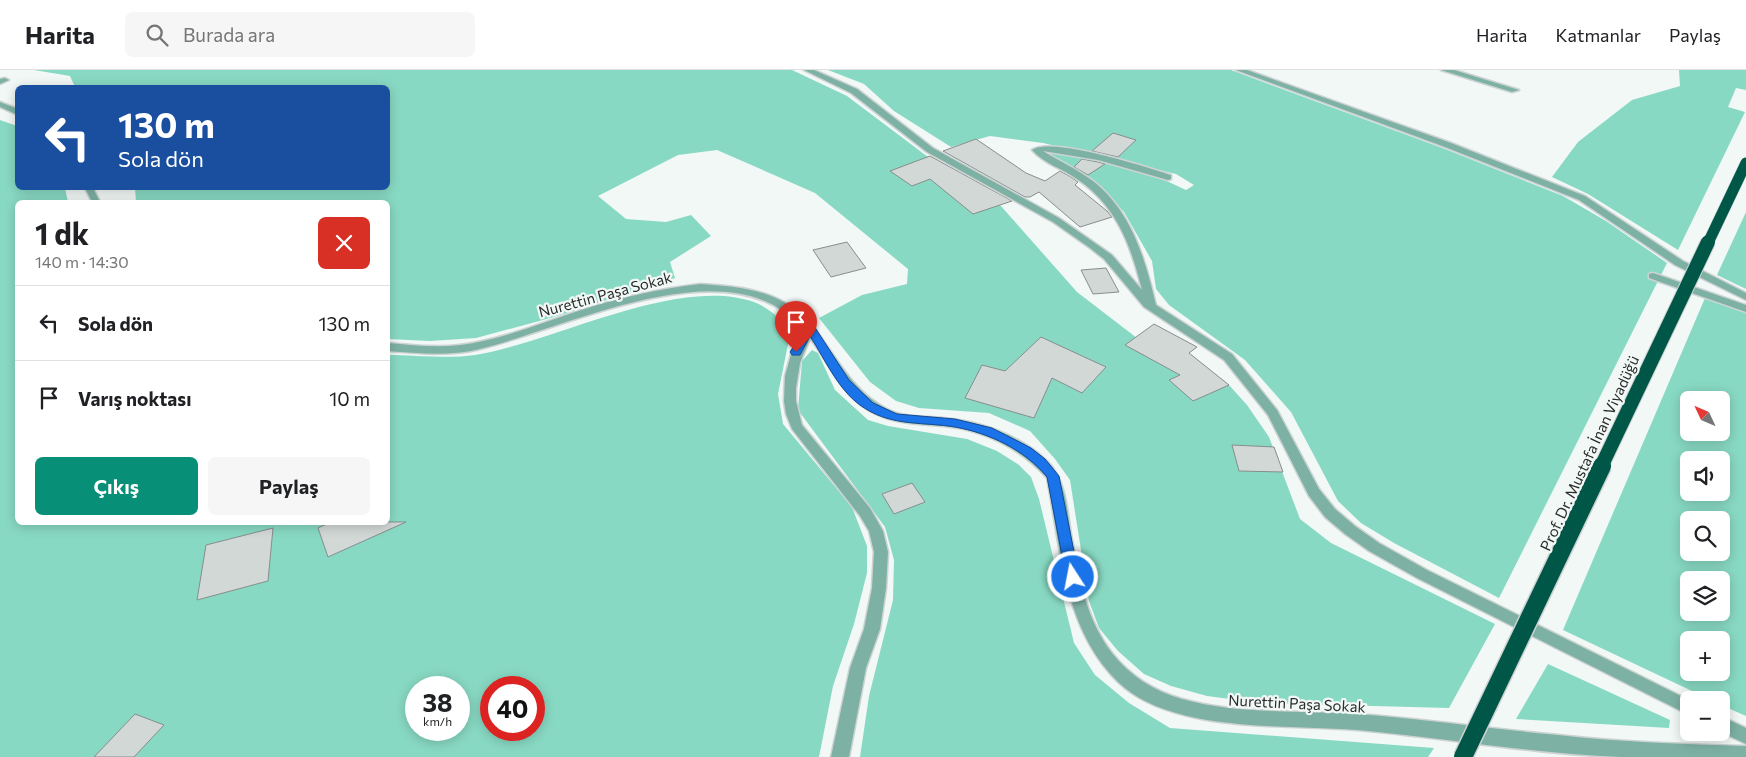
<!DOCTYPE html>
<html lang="tr">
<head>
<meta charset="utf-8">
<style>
  :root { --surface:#fff; --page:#f6f6f6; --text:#202124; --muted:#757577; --line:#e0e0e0; --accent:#078f78 }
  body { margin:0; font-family:Commissioner,sans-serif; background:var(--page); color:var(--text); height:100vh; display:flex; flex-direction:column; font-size:19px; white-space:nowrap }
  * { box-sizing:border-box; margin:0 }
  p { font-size:16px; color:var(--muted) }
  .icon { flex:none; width:28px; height:28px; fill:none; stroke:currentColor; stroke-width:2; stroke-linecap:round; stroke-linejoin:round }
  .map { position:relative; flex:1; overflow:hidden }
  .panel { position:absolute; left:15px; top:130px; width:375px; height:325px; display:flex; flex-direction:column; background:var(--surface); border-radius:8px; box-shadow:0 2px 12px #0003 }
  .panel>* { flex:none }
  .guide { position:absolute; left:15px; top:15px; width:375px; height:105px; border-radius:8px; box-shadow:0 2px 12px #0003; background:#1a4fa0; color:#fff; overflow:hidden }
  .needle { width:32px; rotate:314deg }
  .fabs { position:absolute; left:1680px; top:321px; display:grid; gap:10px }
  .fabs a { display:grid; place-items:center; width:50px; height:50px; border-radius:8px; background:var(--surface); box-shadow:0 2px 12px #0003; font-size:25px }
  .speed { position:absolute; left:405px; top:606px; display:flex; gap:10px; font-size:25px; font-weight:700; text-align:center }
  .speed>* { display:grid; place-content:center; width:65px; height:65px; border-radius:50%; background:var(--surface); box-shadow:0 2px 12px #0003; line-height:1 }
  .speed small { font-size:12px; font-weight:400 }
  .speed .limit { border:8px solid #d22; background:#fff; color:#111 }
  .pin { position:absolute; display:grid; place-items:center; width:42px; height:42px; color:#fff; margin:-51px -21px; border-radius:50% 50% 50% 0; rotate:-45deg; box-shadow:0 0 5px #0007 }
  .pin .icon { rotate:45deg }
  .me { position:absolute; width:55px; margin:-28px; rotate:349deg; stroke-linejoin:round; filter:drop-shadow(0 0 4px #0008) }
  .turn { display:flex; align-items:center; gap:18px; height:105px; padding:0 20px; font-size:22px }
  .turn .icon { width:65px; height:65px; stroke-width:2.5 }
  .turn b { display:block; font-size:35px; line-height:42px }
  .round { display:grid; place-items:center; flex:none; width:52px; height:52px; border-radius:8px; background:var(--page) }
  .overview { display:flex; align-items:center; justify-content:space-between; height:85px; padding:0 20px }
  h1 { font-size:30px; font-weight:700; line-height:38px }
  .button { display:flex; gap:10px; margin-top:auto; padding:10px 20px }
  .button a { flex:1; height:58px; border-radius:8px; background:var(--accent); color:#fff; font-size:20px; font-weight:700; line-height:58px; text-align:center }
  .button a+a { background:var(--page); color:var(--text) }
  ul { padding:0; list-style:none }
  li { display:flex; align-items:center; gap:15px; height:75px; padding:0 20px; border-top:1px solid var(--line) }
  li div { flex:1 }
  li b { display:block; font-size:19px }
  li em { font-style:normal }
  header { display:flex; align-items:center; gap:30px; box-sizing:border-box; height:70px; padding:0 25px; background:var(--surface); border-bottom:1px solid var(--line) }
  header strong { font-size:24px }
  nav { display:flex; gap:28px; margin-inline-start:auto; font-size:18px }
  .search { width:350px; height:45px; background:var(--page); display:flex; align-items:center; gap:12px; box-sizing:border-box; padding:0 18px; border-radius:8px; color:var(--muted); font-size:19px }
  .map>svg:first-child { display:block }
  .green { fill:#88d9c3; fill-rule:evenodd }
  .building { fill:#d1d8d6; stroke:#878e8c }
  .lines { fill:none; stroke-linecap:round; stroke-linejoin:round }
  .minor-casing { stroke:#cdd3d2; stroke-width:3 }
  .minor { fill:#7db1a3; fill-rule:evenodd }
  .highway-bridge-far2-casing { stroke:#cdd3d2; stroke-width:12; stroke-linecap:butt }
  .highway-bridge-far1-casing { stroke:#cdd3d2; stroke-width:16; stroke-linecap:butt }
  .highway-bridge-casing { stroke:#cdd3d2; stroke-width:21; stroke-linecap:butt }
  .highway-bridge-far2 { stroke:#005748; stroke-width:11 }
  .highway-bridge-far1 { stroke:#005748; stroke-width:14 }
  .highway-bridge { stroke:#005748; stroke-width:18 }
  .route { fill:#1a73e8; stroke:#114b97 }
  .labels { text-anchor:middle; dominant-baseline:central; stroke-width:4.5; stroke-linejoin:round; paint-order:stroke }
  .street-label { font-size:15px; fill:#2b2d2d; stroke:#f1f8f6 }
</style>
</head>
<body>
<header>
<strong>Harita</strong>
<div class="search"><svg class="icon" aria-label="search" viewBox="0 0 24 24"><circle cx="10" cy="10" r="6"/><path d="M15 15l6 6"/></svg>Burada ara</div>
<nav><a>Harita</a><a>Katmanlar</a><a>Paylaş</a></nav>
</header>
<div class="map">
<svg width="1746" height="687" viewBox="0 0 1746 687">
  <rect width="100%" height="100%" fill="#f1f8f6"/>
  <!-- green -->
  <g class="green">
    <path d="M 34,0 L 792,0 L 847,26 L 924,84 L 1000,135 L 1077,222 L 1146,275 L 1185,281 L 1229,315 L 1247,335 L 1269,367 L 1300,449 L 1331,473 L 1495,554 L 1449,638 L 1261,633 L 1207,626 L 1171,616 L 1144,604 L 1118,581 L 1099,558 L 1089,531 L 1070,410 L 1055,389 L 1030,361 L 989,343 L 919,338 L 896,331 L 870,312 L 819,248 L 862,225 L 907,214 L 908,199 L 815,123 L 717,80 L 678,85 L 598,126 L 626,149 L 666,152 L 691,145 L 711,166 L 670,192 L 675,208 L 554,247 L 476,268 L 430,271 L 388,269 L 388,132 L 136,132 L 135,118 L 388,118 L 388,18 L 75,17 L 70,6 Z"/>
    <path d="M 828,0 L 1231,0 L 1445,79 L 1563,126 L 1606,151 L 1667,193 L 1499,528 L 1394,473 L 1361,453 L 1338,431 L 1291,342 L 1245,290 L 1169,235 L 1156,219 L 1152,191 L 1124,142 L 1089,107 L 1050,85 L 1049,82 L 1108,92 L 1158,107 L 1186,120 L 1194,115 L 1176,104 L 1043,73 L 990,66 L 951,77 L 894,41 L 864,14 Z"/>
    <path d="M 1679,0 L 1746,0 L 1746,20 L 1736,18 L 1728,37 L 1745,42 L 1678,180 L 1588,124 L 1552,107 L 1578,72 L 1632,30 L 1680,16 Z"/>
    <path d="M 0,50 L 17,56 L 18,118 L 65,118 L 68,132 L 18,132 L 18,452 L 388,452 L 388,285 C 414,285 448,289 475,285 C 554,272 678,205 754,232 C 768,237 780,249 791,259 L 778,324 L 783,354 L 852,437 L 867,476 L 867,503 L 854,554 L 833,616 L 819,687 L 0,687 ZM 416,618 L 459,618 L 459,660 L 416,660 ZM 491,618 L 534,618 L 534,660 L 491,660 Z"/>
    <path d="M 1746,142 L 1746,219 L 1717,205 Z"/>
    <path d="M 1705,228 L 1746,243 L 1746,646 L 1721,635 L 1721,630 L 1711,630 L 1563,560 ZM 1689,330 L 1721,330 L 1721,362 L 1689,362 ZM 1689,390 L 1721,390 L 1721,422 L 1689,422 ZM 1689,450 L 1721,450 L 1721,482 L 1689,482 ZM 1689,510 L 1721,510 L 1721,542 L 1689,542 ZM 1689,570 L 1721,570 L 1721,602 L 1689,602 Z"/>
    <path d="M 812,280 L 818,283 L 835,320 L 868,350 L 888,356 L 967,369 L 997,381 L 1019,395 L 1031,407 L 1039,429 L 1074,573 L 1095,605 L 1129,633 L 1170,658 L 1434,678 L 1428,687 L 860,687 L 869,626 L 893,530 L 894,490 L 885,457 L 798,340 L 802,291 Z"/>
    <path d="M 1548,594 L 1670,650 L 1669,658 L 1516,649 Z"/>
  </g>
  <!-- building -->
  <g class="building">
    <path d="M 1113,63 L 1136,70 L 1118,87 L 1092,81 Z"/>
    <path d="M 976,69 L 1026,103 L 1045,111 L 1060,101 L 1071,107 L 1078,112 L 1075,115 L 1107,141 L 1112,147 L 1080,157 L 1039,122 L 1030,127 L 1025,127 L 943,81 Z"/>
    <path d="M 930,86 L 1012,131 L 973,144 L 930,109 L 912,116 L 890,101 Z"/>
    <path d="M 1082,89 L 1098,92 L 1105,94 L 1088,105 L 1074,97 Z"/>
    <path d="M 847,172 L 866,198 L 831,207 L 813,180 Z"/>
    <path d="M 1106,198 L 1119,222 L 1093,224 L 1081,200 Z"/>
    <path d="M 1154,254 L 1197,277 L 1189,283 L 1229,315 L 1193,331 L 1169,310 L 1180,305 L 1125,275 Z"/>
    <path d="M 1041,267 L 1106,297 L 1082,323 L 1052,308 L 1034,348 L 965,328 L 982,295 L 1005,301 Z"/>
    <path d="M 1232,375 L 1274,377 L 1283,402 L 1239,401 Z"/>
    <path d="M 912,413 L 925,432 L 894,444 L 882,424 Z"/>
    <path d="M 331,452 L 406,452 L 328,487 L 318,458 Z"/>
    <path d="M 273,458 L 268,511 L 197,530 L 206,475 Z"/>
    <path d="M 135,644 L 164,655 L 134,687 L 94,687 Z"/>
  </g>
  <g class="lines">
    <!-- minor casing -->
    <g class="minor-casing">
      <g id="minor">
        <path d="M 804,0 L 814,0 L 857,19 L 933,78 L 1059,148 L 1112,185 L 1142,220 C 1131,176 1117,136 1077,109 C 1063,99 1043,93 1032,80 C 1050,66 1147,97 1171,105 L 1171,109 L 1168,110 L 1098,90 L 1043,81 C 1059,91 1077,99 1093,111 C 1132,142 1145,189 1156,235 L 1232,284 L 1277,340 L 1319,419 L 1335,439 L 1355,456 L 1379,473 L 1427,500 L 1689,630 L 1689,645 L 1417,508 L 1369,481 L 1345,464 L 1325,447 L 1309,426 L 1268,345 L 1224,290 L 1144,237 L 1104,189 L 1090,178 L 1053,152 L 927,82 L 851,23 Z"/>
        <path d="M 1236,0 L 1247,0 L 1451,73 L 1585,126 L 1683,191 L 1746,223 L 1746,230 L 1675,195 L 1579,130 L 1445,77 Z"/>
        <path d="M 1441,0 L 1454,0 L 1519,20 L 1512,22 Z"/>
        <path d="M 5,8 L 9,10 L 0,14 L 0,9 Z"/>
        <path d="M 0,32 L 18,39 L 18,45 L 0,37 Z"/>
        <path d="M 85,118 L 93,118 L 100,132 L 92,132 Z"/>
        <path d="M 1653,203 L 1746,235 L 1746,242 L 1649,208 L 1649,204 Z"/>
        <path d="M 700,214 C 730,216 761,218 787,234 C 796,240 804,251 814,255 L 815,259 C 837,288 853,322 887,339 C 904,348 924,346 943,348 C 980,351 1019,365 1047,391 C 1067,410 1067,444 1072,470 C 1079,509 1087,551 1112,583 C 1130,606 1154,621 1182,629 C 1239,645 1300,640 1358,644 C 1425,649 1491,659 1558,665 C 1620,672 1683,674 1746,676 L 1746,687 C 1704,687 1662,687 1621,687 C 1536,684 1452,669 1368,661 C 1295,653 1174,666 1118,612 C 1063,558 1061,478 1047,408 C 1020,378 984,360 944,356 C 914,354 886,354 861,335 C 838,318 827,290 810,268 L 800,293 L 796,318 L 796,331 L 802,355 L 870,438 L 883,461 L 888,482 L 886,518 L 880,559 L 866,598 L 849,687 L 831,687 L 850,598 L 864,559 L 872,518 L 874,482 L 869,461 L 860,446 L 792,359 L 786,344 L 784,331 L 785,306 L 792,281 L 803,260 C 732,170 559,263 471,281 C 444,286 415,283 388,281 L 388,273 C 412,275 436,278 460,275 C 500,270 539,254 578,241 C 618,228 658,219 700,214 Z"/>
        <path d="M 1721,646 L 1746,658 L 1746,674 L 1721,662 Z"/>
      </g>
    </g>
    <!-- minor -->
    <use href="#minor" class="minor"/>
    <!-- highway-bridge-far2 casing -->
    <g class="highway-bridge-far2-casing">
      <path id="highway-bridge-far2" d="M 1708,173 L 1746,93"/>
    </g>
    <!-- highway-bridge-far1 casing -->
    <g class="highway-bridge-far1-casing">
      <path id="highway-bridge-far1" d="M 1601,397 L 1708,172"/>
    </g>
    <!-- highway-bridge casing -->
    <g class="highway-bridge-casing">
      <path id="highway-bridge" d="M 1463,687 L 1602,396"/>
    </g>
    <!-- highway-bridge-far2 -->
    <use href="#highway-bridge-far2" class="highway-bridge-far2"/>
    <!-- highway-bridge-far1 -->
    <use href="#highway-bridge-far1" class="highway-bridge-far1"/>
    <!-- highway-bridge -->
    <use href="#highway-bridge" class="highway-bridge"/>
  </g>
  <!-- route -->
  <path class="route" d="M 810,255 L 814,256 L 849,310 L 873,333 L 897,344 L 955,349 L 992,358 L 1031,378 L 1045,389 L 1059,406 L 1079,507 L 1077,511 L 1068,511 L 1066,507 L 1047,407 C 1025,380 989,363 955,357 C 924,352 893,356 866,339 C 840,324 826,291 810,266 L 800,285 L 792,285 L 790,282 L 807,256 Z"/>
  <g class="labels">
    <!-- street labels -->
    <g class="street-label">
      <text transform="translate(605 224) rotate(-15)">Nurettin Paşa Sokak</text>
      <text transform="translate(1589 383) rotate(-65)">Prof. Dr. Mustafa İnan Viyadüğü</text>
      <text transform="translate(1297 633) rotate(3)">Nurettin Paşa Sokak</text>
    </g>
  </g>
</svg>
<div class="fabs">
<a><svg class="needle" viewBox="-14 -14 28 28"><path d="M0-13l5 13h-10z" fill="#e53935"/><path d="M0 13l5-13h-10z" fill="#757577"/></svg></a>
<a><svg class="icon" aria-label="sound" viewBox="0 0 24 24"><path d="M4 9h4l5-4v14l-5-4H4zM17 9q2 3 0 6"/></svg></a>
<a><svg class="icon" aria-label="search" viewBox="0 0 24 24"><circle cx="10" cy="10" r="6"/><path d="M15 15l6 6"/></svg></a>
<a><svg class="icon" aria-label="layers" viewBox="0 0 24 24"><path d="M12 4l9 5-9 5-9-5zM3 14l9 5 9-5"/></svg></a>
<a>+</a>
<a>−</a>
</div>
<div class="speed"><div>38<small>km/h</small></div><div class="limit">40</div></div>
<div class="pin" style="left:796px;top:282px;background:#d93025"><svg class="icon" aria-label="arrive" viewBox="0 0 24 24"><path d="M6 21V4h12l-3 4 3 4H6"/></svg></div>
<svg class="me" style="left:1073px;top:507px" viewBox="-20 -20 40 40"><circle r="17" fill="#1a73e8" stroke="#fff" stroke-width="3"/><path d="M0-11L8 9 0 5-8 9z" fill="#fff"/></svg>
<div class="guide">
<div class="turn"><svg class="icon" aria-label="left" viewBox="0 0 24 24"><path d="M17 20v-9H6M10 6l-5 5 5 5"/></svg><div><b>130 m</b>Sola dön</div></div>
</div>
<section class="panel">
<div class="overview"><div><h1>1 dk</h1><p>140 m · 14:30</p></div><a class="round" style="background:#d93025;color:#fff"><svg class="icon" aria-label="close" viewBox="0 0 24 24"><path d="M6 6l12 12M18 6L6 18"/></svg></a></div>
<ul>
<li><svg class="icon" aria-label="left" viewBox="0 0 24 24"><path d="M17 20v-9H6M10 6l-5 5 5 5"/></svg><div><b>Sola dön</b></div><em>130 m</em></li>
<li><svg class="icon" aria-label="arrive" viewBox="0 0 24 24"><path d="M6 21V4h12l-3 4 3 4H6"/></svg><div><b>Varış noktası</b></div><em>10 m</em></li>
</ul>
<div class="button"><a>Çıkış</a><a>Paylaş</a></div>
</section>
</div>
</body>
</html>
